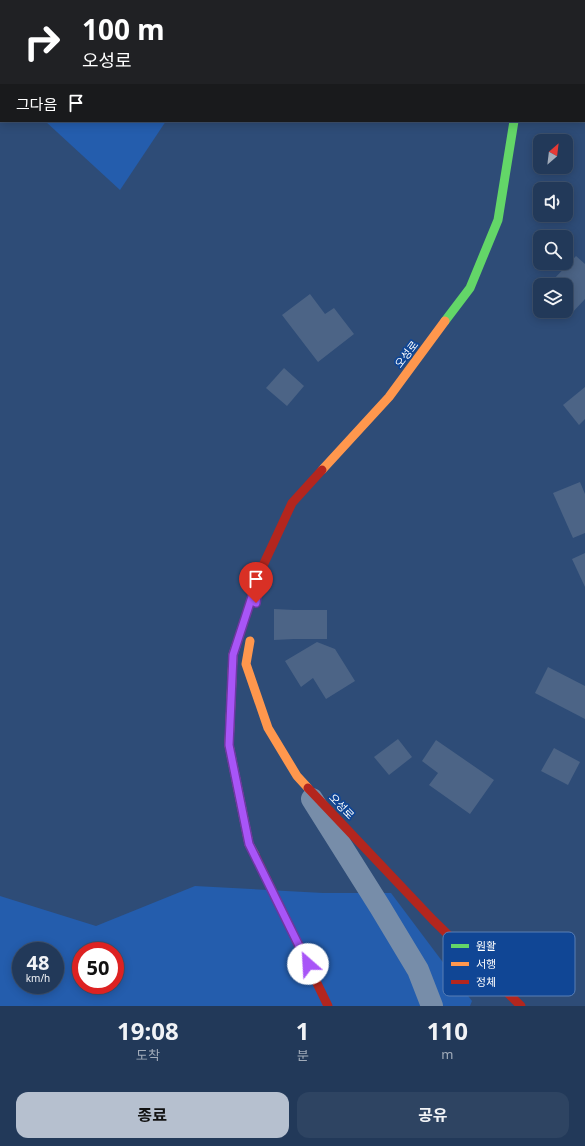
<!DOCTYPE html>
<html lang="ko">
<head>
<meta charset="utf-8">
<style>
  :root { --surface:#223959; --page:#2e4462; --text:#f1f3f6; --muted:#a2acba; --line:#3f536f; --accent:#b6c0cf }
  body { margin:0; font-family:"Noto Sans","Noto Sans KR",sans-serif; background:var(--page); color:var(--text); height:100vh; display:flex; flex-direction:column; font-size:15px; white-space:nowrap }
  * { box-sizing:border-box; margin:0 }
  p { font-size:13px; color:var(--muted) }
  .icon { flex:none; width:22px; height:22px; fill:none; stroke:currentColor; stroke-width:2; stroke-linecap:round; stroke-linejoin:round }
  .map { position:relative; height:1006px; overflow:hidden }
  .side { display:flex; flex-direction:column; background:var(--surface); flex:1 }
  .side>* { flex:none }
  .hud { position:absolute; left:0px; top:0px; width:585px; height:122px; box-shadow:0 2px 10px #0003,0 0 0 1px var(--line); background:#202124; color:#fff; overflow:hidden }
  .needle { width:26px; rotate:28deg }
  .tools { position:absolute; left:533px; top:134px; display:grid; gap:8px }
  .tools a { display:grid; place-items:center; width:40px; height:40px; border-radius:8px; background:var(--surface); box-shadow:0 2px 10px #0003,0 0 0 1px var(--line); font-size:20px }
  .speed { position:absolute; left:12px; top:942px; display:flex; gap:8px; font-size:20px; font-weight:700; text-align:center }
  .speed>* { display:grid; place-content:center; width:52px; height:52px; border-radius:50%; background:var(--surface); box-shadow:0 2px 10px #0003,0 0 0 1px var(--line); line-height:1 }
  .speed small { font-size:10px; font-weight:400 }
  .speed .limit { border:6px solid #d22; background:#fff; color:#111 }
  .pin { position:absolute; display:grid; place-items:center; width:34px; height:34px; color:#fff; margin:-41px -17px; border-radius:50% 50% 50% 0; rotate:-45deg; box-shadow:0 0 4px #0007 }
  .pin .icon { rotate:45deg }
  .me { position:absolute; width:44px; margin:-22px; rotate:334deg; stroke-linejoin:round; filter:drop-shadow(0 0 3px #0008) }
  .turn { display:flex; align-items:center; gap:14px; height:84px; padding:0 16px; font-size:18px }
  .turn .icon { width:52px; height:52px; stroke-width:2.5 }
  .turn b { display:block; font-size:28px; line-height:34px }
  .then { display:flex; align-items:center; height:38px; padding:0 16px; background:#0003; gap:8px; font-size:15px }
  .eta { display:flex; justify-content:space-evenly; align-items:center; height:68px; text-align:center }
  .eta b { font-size:24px; font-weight:700; line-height:28px }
  .button { display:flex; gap:8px; margin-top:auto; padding:8px 16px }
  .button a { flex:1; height:46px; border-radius:12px; background:var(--accent); color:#111; font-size:16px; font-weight:700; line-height:46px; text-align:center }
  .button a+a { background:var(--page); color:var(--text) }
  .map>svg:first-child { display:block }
  .green { fill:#245dad; fill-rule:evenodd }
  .building { fill:#4c6486 }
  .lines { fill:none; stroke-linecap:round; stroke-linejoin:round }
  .lane { stroke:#778da9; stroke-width:13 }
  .street { stroke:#778da9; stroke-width:22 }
  .fast { stroke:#63d668; stroke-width:9 }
  .slow { stroke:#ff974d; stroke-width:9 }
  .jam { stroke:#b3261e; stroke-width:9 }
  .route-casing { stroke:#6d37a1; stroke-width:10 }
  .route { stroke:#a855f7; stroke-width:7 }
  .labels { text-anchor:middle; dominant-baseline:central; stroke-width:3.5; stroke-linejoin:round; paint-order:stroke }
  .street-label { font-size:11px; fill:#fff; stroke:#104695 }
  .key { fill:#104695; stroke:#587eb5; stroke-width:1 }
  .key-label { font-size:11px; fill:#fff }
</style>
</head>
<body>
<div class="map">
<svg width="585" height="1006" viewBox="0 0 585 1006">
  <rect width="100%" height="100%" fill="#2e4c77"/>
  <!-- green -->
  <g class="green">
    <path d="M 0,0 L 200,0 L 200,1 L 1,1 L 1,86 L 0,86 Z"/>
    <path d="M 45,121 L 166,121 L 120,190 Z"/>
    <path d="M 195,886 L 323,893 L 391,893 L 472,1001 L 470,1006 L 0,1006 L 0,896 L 96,926 ZM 21,951 L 55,951 L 55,985 L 21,985 ZM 81,951 L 115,951 L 115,985 L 81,985 Z"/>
  </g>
  <!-- building -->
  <g class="building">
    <path d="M 576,256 L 585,264 L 585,299 L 571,314 L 566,310 L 566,285 L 556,285 L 552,281 Z"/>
    <path d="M 310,294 L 325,314 L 334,308 L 354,334 L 318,362 L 282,315 Z"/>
    <path d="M 284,368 L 304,386 L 287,406 L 266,388 Z"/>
    <path d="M 585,387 L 585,419 L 579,425 L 563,405 Z"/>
    <path d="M 580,482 L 585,494 L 585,533 L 573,538 L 553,493 Z"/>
    <path d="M 585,553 L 585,587 L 572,559 Z"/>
    <path d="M 274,609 L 294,610 L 327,610 L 327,639 L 294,639 L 274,640 Z"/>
    <path d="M 317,642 L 335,649 L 355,681 L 326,699 L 313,678 L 301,687 L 285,661 Z"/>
    <path d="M 548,667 L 585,686 L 585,719 L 535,693 Z"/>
    <path d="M 398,739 L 412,757 L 389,775 L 374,757 Z"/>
    <path d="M 436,740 L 494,780 L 470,814 L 429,785 L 438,773 L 422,761 Z"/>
    <path d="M 554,748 L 580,762 L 568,785 L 541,771 Z"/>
  </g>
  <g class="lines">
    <!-- lane -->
    <path class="lane" d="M 480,0 L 482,1"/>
    <!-- street -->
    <path class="street" d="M 312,799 L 380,907 L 418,970 L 432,1006"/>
    <!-- fast -->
    <path class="fast" d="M 445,321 L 470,288 L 498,220 L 514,121"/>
    <!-- slow -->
    <g class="slow">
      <path d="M 322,470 L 389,397 L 445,321"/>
      <path d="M 250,641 L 246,664 L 268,728 L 297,776 L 308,788"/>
      <path d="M 236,646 L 233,655 L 229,745 L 249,844 L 255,855"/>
    </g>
    <!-- jam -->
    <g class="jam">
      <path d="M 535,0 L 535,1"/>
      <path d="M 236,646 L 260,572 L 292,503 L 322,470"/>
      <path d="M 308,788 L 433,920 L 521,1006"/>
      <path d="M 255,855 L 328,1006"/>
    </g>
  </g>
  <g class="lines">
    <!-- route casing -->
    <g class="route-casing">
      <path id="route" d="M 256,603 L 260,572 L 233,655 L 229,745 L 249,844 L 308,964"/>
    </g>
    <!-- route -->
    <use href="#route" class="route"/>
  </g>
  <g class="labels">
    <!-- street labels -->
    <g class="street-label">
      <text transform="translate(406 354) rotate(-53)">오성로</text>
      <text transform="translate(342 806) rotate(46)">오성로</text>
    </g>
  </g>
  <!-- legend -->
  <rect x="443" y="932" width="132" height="64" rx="6" class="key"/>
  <rect x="451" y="944" width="18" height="4" fill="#63d668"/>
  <rect x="451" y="962" width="18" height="4" fill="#ff974d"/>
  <rect x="451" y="980" width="18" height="4" fill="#b3261e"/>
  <g class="key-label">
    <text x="476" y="950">원활</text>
    <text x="476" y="968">서행</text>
    <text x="476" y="986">정체</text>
  </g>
</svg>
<div class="tools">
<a><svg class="needle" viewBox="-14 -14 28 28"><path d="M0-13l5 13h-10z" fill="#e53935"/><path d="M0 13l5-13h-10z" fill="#a2acba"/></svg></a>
<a><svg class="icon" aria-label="sound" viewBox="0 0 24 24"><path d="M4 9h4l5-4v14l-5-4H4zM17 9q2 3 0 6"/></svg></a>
<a><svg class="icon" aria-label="search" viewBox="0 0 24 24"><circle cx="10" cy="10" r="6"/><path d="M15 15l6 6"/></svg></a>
<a><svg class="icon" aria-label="layers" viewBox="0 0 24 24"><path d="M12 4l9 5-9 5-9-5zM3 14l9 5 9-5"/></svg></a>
</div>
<div class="speed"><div>48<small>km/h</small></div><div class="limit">50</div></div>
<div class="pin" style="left:256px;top:603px;background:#d93025"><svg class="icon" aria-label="arrive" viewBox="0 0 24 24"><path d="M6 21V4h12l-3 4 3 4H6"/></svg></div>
<svg class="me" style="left:308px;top:964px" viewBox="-20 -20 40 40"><circle r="19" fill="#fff"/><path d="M0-13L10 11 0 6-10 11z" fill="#a855f7"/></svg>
<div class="hud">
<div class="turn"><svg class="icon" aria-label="right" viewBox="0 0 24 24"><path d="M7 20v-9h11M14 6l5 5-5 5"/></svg><div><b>100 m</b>오성로</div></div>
<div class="then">그다음<svg class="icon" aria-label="arrive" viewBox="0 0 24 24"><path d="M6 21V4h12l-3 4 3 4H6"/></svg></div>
</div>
</div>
<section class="side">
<div class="eta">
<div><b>19:08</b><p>도착</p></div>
<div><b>1</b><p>분</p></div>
<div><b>110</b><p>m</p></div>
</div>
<div class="button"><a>종료</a><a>공유</a></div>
</section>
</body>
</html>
